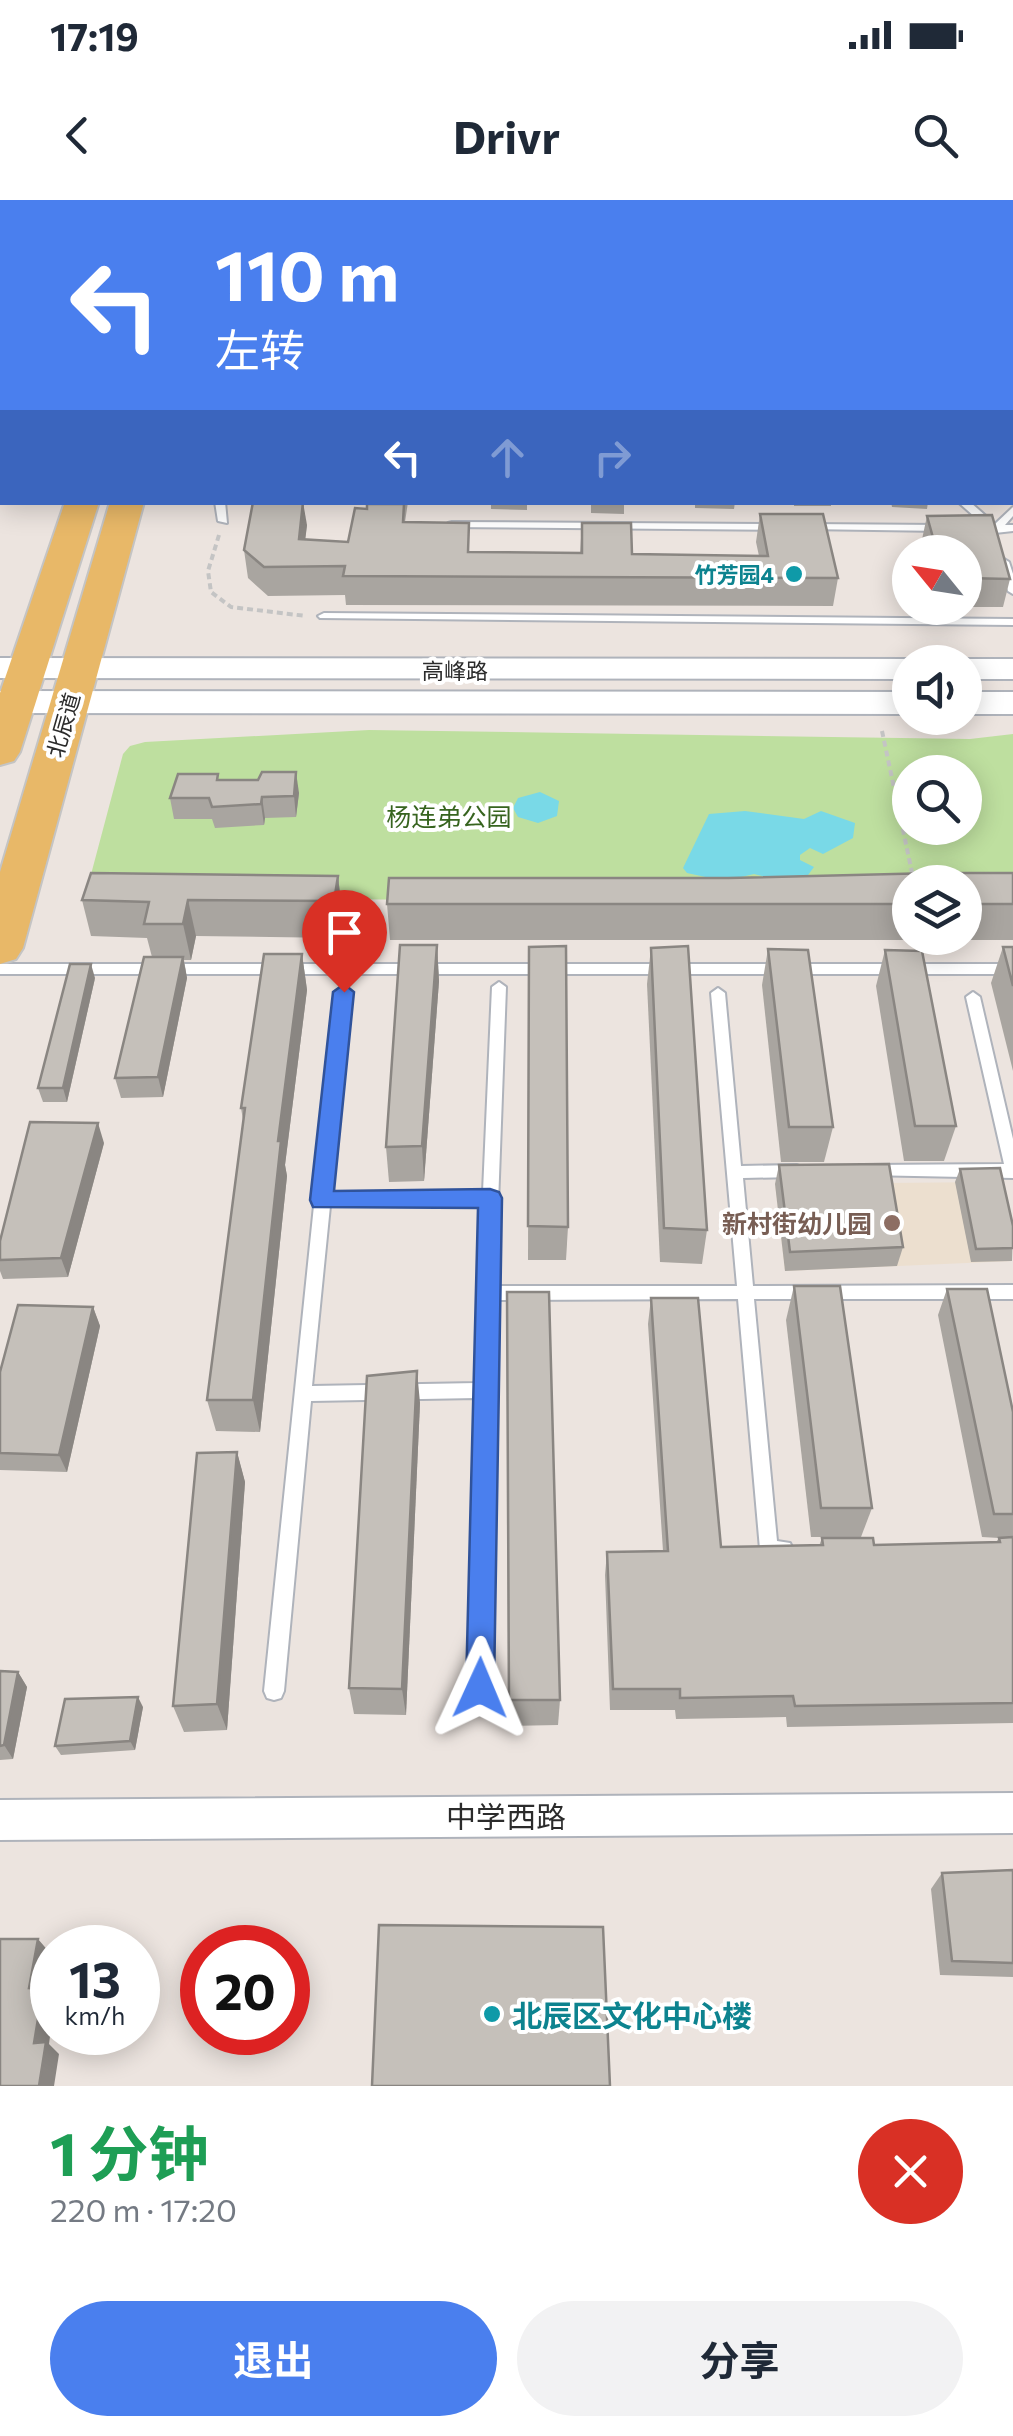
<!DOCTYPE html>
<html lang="zh">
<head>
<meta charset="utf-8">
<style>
  :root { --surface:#fff; --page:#f2f2f3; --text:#1f2937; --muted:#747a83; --accent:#4a7fee }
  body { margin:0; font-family:Commissioner,"Noto Sans SC",sans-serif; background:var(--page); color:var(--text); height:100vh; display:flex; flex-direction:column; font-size:38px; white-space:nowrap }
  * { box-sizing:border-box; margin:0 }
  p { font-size:32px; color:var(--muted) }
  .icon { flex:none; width:55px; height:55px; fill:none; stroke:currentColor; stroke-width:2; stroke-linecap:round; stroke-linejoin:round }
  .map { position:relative; height:1886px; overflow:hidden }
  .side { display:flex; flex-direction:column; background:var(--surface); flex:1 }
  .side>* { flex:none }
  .guide { position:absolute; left:0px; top:0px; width:1015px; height:305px; box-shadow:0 5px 25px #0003; background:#4a7fee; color:#fff; overflow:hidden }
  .needle { width:65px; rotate:300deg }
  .controls { position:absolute; left:892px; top:335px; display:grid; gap:20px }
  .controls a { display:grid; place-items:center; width:90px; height:90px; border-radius:50%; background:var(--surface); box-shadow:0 5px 25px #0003; font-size:50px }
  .speed { position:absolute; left:30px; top:1725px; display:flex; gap:20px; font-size:50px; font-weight:700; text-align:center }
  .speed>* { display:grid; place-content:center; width:130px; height:130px; border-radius:50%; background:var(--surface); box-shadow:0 5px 25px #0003; line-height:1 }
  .speed small { font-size:25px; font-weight:400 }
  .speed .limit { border:15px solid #d22; background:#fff; color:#111 }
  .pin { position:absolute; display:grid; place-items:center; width:85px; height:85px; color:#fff; margin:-102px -42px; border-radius:50% 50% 50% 0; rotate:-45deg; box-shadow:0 0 10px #0007 }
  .pin .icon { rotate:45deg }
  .me { position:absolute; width:110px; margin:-55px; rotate:1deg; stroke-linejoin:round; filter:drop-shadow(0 0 8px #0008) }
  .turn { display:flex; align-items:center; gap:35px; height:210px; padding:0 50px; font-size:45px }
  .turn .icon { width:130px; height:130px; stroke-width:2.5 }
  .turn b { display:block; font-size:70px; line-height:85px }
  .lanes { display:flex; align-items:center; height:95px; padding:0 50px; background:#0003; justify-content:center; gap:50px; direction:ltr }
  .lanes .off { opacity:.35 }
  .round { display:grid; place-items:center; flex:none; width:105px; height:105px; border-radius:52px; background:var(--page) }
  .summary { display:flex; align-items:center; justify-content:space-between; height:170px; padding:0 50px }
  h1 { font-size:60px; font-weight:700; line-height:75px; color:#1e9e55 }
  .button { display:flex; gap:20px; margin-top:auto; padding:20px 50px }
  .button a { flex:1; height:115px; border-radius:60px; background:var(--accent); color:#fff; font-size:40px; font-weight:700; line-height:115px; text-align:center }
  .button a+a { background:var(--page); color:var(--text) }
  .status { display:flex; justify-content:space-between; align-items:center; height:70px; padding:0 50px; background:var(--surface); direction:ltr }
  .status svg { height:28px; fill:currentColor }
  header { display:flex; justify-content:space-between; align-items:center; height:130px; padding:0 50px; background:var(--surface); font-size:45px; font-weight:700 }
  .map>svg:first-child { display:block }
  .education { fill:#ecdfcf }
  .green { fill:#bedf9f; fill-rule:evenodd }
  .water { fill:#79d9e7 }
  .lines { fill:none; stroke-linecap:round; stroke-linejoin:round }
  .service-casing { stroke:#afb3bb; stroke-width:4 }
  .minor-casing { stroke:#afb3bb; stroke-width:4 }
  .secondary-casing { stroke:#afb3bb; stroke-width:4 }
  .primary-casing { stroke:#c4c4c4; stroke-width:4 }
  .path { stroke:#c4c4c4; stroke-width:4; stroke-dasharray:6 4; stroke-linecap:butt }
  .service { fill:#fff; fill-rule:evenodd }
  .minor { fill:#fff; fill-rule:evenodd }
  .secondary { fill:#fff; fill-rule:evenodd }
  .primary { fill:#e8b868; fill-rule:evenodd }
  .wall { fill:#a9a5a0; fill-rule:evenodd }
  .shaded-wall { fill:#8a8682 }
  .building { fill:#c5c0ba; stroke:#8a8682; stroke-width:2.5 }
  .route { fill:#4a7fee; stroke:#30539b; stroke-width:2.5 }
  .culture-dot { fill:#0f9aa8; stroke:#fff; stroke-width:4 }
  .education-dot { fill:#8d6e63; stroke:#fff; stroke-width:4 }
  .labels { text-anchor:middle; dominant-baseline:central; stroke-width:8; stroke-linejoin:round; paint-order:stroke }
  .far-culture-label { font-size:22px; font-weight:bold; fill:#0d838f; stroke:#fff; text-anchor:end }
  .far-street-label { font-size:22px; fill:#2b2b2b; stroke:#fff }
  .park-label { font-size:25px; fill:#37641f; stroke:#fff }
  .education-label { font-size:25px; font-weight:bold; fill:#785e54; stroke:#fff; text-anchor:end }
  .near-street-label { font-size:30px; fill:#2b2b2b; stroke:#fff }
  .near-culture-label { font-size:30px; font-weight:bold; fill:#0d838f; stroke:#fff; text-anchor:start }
</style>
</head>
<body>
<div class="status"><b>17:19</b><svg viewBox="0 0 49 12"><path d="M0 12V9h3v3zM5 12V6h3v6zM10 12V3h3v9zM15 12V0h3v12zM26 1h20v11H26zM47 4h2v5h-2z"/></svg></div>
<header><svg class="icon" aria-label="back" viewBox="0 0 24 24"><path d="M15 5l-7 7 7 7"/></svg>Drivr<svg class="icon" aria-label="search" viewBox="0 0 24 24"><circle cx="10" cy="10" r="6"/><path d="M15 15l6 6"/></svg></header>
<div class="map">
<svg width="1013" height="1886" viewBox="0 0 1013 1886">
  <rect width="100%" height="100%" fill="#ece4df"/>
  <!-- education -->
  <path class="education" d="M 995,982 L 1012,1061 L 785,1071 L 775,984 Z"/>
  <!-- green -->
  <path class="green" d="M 369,530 L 970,539 L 1013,534 L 1013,704 L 965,682 L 910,682 L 910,704 L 85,697 L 123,554 L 130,546 L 145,542 ZM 910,572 L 965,572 L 965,628 L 910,628 Z"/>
  <!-- water -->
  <g class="water">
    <path d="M 540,592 L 559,601 L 557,616 L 538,623 L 518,617 L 513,608 L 518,598 Z"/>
    <path d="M 745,611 L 804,619 L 821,611 L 855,623 L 853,638 L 823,654 L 810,648 L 800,655 L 800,660 L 814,667 L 805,679 L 775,679 L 754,674 L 724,681 L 687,673 L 683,668 L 709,614 Z"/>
  </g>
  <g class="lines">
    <!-- service casing -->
    <g class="service-casing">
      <g id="service">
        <rect x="272" y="0" width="8" height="2"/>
        <rect x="382" y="0" width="8" height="2"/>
        <rect x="1012" y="214" width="1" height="6"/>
        <rect x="1012" y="289" width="1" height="8"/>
        <path d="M 215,302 L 225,302 L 227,323 L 218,321 Z"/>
        <path d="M 958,302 L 970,302 L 995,324 L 1013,307 L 1013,316 L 1005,325 L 1013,325 L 1013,331 L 995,333 L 973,330 L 973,326 L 984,325 Z"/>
        <path d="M 452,322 L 779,324 L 784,327 L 779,330 L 448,327 L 448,323 Z"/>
        <path d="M 807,324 L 944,325 L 949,328 L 944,331 L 803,329 L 802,327 Z"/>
        <path d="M 1004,359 L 1009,362 L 1013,374 L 1013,394 L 1008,391 L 999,362 Z"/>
        <path d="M 324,413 L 1013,419 L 1013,425 L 320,418 L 318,416 Z"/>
        <rect x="0" y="764" width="1013" height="10"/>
        <path d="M 499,782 L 506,787 L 495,1086 L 737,1086 L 711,793 L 718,788 L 725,793 L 741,966 L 797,965 L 802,967 L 805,971 L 802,975 L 797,977 L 743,978 L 753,1086 L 1013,1085 L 1013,1099 L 754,1099 L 777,1341 L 790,1343 L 793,1349 L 790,1355 C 781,1358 772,1358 763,1355 L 760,1349 L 738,1099 L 495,1100 L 490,1489 L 487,1496 L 480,1498 L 473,1496 L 470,1489 L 477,1198 L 311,1201 L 284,1491 L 281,1498 L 274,1500 L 267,1498 L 264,1491 L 336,792 L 343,787 L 350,792 L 331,994 L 483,992 L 492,787 ZM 483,1004 L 477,1183 L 312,1186 L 330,1006 Z"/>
        <path d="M 973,792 L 980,797 L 1013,939 L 1013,978 L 865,975 L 862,971 L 865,967 L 870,965 L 1004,964 L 966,797 Z"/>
      </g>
    </g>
    <!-- minor casing -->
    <g class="minor-casing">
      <path id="minor" d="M 1013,1593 L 1013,1633 L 0,1640 L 0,1600 Z"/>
    </g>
    <!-- secondary casing -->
    <g class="secondary-casing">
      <g id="secondary">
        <path d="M 0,458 L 910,459 L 923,462 L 910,462 L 910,479 L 0,478 Z"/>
        <path d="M 965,459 L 1013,459 L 1013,479 L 965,479 L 965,462 L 952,462 Z"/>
        <path d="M 0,491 L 910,492 L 910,514 L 0,513 Z"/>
        <rect x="965" y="492" width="48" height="22"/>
      </g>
    </g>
    <!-- primary casing -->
    <g class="primary-casing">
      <g id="primary">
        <path d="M 65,302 L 99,302 L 20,552 L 14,561 L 0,565 L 0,493 Z"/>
        <path d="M 110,302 L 144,302 L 23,748 L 16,759 L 0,764 L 0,672 Z"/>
      </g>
    </g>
    <!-- path -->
    <g class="path">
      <path d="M 219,335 L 208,371 L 211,392 L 231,407 L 306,416"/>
      <path d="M 882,531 L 914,682"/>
    </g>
    <!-- service -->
    <use href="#service" class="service"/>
    <!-- minor -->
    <use href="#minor" class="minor"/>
    <!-- secondary -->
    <use href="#secondary" class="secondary"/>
    <!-- primary -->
    <use href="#primary" class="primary"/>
  </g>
  <!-- wall -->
  <g class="wall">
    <path d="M 871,0 L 1013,0 L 1013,76 L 1012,2 L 872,2 Z"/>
    <path d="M 370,302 L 408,302 L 405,322 L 470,352 L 580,353 L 582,323 L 632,354 L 759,356 L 756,342 L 760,314 L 838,378 L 833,406 L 346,405 L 345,395 L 268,396 L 248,378 L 244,350 L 307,325 L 305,339 L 348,342 Z"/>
    <path d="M 491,302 L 527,302 L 527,310 L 491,309 Z"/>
    <path d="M 591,302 L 624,302 L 624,314 L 591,313 Z"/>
    <path d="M 695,302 L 735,302 L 734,309 L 695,308 Z"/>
    <rect x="794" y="302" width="37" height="4"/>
    <path d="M 891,302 L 928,302 L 927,309 L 892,307 Z"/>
    <path d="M 927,316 L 1010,379 L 1003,407 L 965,407 L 965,352 L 923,352 L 921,344 Z"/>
    <path d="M 219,580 L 299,593 L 296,617 L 265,618 L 264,625 L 215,628 L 212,619 L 174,619 L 170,598 Z"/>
    <path d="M 1013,673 L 1013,740 L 390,740 L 387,704 L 728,678 ZM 910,682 L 965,682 L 965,738 L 910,738 Z"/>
    <path d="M 338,676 L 342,712 L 338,738 L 196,736 L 191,760 L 184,760 L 187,778 L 163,897 L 121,898 L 115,878 L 152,757 L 147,738 L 91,736 L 82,700 Z"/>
    <path d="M 437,745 L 439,781 L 424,981 L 389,982 L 386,947 Z"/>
    <path d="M 529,747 L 568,1027 L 566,1060 L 528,1060 Z"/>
    <path d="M 1003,747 L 1013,747 L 1013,871 L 991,783 Z"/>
    <path d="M 651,748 L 707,1030 L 702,1064 L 660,1062 L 647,784 Z"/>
    <path d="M 768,749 L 833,927 L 824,962 L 781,962 L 762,785 Z"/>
    <path d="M 885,750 L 956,926 L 944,961 L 904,961 L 876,786 Z"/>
    <path d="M 302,754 L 307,790 L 285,965 L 287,976 L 260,1232 L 216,1231 L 207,1200 L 243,920 L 241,908 Z"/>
    <path d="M 95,778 L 67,902 L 43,902 L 38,888 Z"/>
    <path d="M 104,943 L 68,1077 L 3,1079 L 0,1071 L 0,1041 Z"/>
    <path d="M 779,965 L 903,1047 L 897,1066 L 785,1071 L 775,984 Z"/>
    <path d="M 960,969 L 1013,1026 L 1012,1061 L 971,1062 L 955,982 Z"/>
    <path d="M 794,1086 L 872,1308 L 861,1337 L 811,1337 L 786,1120 Z"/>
    <path d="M 947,1089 L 1013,1212 L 1013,1523 L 787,1527 L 786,1517 L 676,1519 L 675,1510 L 610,1510 L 605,1375 L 607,1352 L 663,1351 L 648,1124 L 651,1098 L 721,1347 L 819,1346 L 822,1338 L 874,1345 L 996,1342 L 999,1338 L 982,1337 L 938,1115 Z"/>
    <path d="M 507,1092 L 560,1500 L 558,1525 L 508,1526 Z"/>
    <path d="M 93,1107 L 100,1126 L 67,1272 L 0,1270 L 0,1172 Z"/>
    <path d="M 420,1203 L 406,1515 L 354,1514 L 349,1488 Z"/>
    <path d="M 237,1252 L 245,1282 L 227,1530 L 184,1532 L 173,1506 Z"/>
    <path d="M 0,1471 L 18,1472 L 27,1487 L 13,1559 L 0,1560 Z"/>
    <path d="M 143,1507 L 135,1550 L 61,1555 L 55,1546 Z"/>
    <path d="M 1013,1670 L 1013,1777 L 940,1775 L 931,1689 L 942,1673 Z"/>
  </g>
  <!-- shaded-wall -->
  <g class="shaded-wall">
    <path d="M 303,302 L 307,325 L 302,367 L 299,339 Z"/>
    <path d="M 296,572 L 299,593 L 296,617 L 294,596 Z"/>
    <path d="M 262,597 L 265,618 L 264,625 L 261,604 Z"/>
    <path d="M 338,676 L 342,712 L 338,738 L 334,701 Z"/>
    <path d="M 188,700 L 196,736 L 191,760 L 183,724 Z"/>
    <path d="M 437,745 L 439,781 L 424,981 L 422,946 Z"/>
    <path d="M 302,754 L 307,790 L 285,965 L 287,976 L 260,1232 L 253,1200 L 278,941 Z"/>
    <path d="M 183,757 L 187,778 L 163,897 L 158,877 Z"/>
    <path d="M 91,764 L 95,778 L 67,902 L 63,888 Z"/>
    <path d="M 98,923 L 104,943 L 68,1077 L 61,1058 Z"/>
    <path d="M 93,1107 L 100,1126 L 67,1272 L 59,1255 Z"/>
    <path d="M 417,1171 L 420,1203 L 406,1515 L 402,1489 Z"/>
    <path d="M 237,1252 L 245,1282 L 227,1530 L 217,1504 Z"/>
    <path d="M 18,1472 L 27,1487 L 13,1559 L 4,1545 Z"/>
    <path d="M 138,1497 L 143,1507 L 135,1550 L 130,1541 Z"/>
    <path d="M 38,1739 L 50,1753 L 44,1789 L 52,1798 L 52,1821 L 49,1844 L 59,1854 L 54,1886 L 39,1886 L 34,1843 L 29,1788 Z"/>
  </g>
  <!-- building -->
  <g class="building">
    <path d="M 299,0 L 331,0 L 330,2 L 299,2 Z"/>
    <path d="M 386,0 L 416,0 L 415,2 L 386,2 Z"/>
    <rect x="503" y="0" width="31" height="2"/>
    <path d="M 586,0 L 686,0 L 687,2 L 586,2 Z"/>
    <path d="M 735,0 L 832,0 L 833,2 L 736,2 Z"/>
    <path d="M 896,0 L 952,0 L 953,2 L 896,2 Z"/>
    <path d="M 1001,0 L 1013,0 L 1013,37 L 1012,2 L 1001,2 Z"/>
    <path d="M 253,302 L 303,302 L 299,339 L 348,342 L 355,308 L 367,309 L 367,304 L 404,304 L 403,322 L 469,323 L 468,352 L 582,353 L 582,323 L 631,323 L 632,354 L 768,356 L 760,314 L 823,314 L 838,378 L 343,376 L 345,366 L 264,367 L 244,350 Z"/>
    <path d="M 992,315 L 1010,379 L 965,378 L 965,352 L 937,352 L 927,316 Z"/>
    <path d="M 262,572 L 296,572 L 294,596 L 262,597 L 261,604 L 212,607 L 209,598 L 170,598 L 178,574 L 218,574 L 217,580 L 258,580 Z"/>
    <path d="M 91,673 L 338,676 L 334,701 L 188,700 L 183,724 L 144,724 L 149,702 L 82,700 Z"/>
    <path d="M 935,673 L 1013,673 L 1013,704 L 965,704 L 965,682 L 910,682 L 910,704 L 387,704 L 389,678 L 728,678 Z"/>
    <path d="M 400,745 L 437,745 L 422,946 L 386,947 Z"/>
    <path d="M 566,746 L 568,1027 L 528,1026 L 529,747 Z"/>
    <path d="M 688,746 L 707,1030 L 664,1028 L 651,748 Z"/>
    <path d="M 1003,747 L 1013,747 L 1013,786 Z"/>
    <path d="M 768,749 L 808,750 L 833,927 L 789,927 Z"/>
    <path d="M 885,750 L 922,751 L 956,926 L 915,926 Z"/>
    <path d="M 264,754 L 302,754 L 278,941 L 281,941 L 253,1200 L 207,1200 L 245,908 L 241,908 Z"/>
    <path d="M 144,757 L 183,757 L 158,877 L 115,878 Z"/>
    <path d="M 70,764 L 91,764 L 63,888 L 38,888 Z"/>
    <path d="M 30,922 L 98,923 L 61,1058 L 0,1060 L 0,1041 Z"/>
    <path d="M 889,964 L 903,1047 L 790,1052 L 779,965 Z"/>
    <path d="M 1000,968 L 1013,1026 L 1013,1048 L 976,1049 L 960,969 Z"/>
    <path d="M 794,1086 L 840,1086 L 872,1308 L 821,1308 Z"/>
    <path d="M 947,1089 L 987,1089 L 1013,1212 L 1013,1314 L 994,1314 Z"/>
    <path d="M 507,1092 L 549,1092 L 560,1500 L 509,1500 Z"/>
    <path d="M 651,1098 L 698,1098 L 721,1347 L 823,1345 L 822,1338 L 873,1338 L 874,1345 L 1000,1342 L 999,1338 L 1013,1337 L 1013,1503 L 795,1506 L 793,1496 L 680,1498 L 680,1489 L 613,1489 L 607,1352 L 668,1351 Z"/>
    <path d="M 18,1105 L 93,1107 L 59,1255 L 0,1253 L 0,1172 Z"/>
    <path d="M 417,1171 L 402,1489 L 349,1488 L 367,1176 Z"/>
    <path d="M 237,1252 L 217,1504 L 173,1506 L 197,1253 Z"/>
    <path d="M 0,1471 L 18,1472 L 4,1545 L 0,1546 Z"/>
    <path d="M 138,1497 L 130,1541 L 55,1546 L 65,1499 Z"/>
    <path d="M 1013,1670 L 1013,1763 L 952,1761 L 942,1673 Z"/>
    <path d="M 379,1725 L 603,1727 L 610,1886 L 372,1886 Z"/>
    <path d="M 0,1739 L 38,1739 L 29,1788 L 43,1789 L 34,1843 L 46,1842 L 39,1886 L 0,1886 Z"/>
  </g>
  <!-- route -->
  <path class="route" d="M 344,784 L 354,792 L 334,991 L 490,989 L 499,992 L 502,998 L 494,1488 L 490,1499 L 480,1503 L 470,1499 L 466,1488 L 478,1008 L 313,1007 L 310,1000 L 333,792 Z"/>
  <!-- markers -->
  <g class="culture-dot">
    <circle cx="794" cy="374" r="10"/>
    <circle cx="492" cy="1814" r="10"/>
  </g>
  <circle class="education-dot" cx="892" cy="1023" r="10"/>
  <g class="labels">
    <!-- far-culture labels -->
    <g class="far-culture-label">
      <text x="774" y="374">竹芳园4</text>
    </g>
    <!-- far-street labels -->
    <g class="far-street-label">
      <text x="455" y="470">高峰路</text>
      <text transform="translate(63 525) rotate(-74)">北辰道</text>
    </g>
    <!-- park labels -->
    <g class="park-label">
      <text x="449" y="616">杨连弟公园</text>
    </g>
    <!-- education labels -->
    <g class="education-label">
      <text x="872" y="1023">新村街幼儿园</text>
    </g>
    <!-- near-street labels -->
    <g class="near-street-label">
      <text x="506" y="1615">中学西路</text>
    </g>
    <!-- near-culture labels -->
    <g class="near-culture-label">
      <text x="512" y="1814">北辰区文化中心楼</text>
    </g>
  </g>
</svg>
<div class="controls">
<a><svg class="needle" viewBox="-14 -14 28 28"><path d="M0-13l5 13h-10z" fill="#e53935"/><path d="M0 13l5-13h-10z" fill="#747a83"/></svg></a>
<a><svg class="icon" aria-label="sound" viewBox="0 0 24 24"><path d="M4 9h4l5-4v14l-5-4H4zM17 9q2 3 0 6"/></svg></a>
<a><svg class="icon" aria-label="search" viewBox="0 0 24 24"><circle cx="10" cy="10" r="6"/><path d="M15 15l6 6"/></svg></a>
<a><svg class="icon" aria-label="layers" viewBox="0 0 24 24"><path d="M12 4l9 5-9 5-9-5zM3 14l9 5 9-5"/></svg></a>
</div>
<div class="speed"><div>13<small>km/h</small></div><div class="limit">20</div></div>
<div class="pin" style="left:344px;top:792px;background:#d93025"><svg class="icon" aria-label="arrive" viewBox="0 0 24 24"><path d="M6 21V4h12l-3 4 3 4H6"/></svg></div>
<svg class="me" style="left:480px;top:1488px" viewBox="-20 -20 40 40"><path d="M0-17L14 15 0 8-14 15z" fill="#4a7fee" stroke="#fff" stroke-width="4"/></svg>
<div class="guide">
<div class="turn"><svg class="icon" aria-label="left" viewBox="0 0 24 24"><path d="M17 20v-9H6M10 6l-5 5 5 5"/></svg><div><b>110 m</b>左转</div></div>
<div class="lanes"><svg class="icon" aria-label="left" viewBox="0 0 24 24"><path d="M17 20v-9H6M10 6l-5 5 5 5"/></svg><svg class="icon off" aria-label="ahead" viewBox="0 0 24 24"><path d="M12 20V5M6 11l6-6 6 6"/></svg><svg class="icon off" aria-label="right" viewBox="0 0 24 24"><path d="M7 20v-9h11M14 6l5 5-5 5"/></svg></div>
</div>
</div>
<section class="side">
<div class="summary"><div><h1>1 分钟</h1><p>220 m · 17:20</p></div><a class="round" style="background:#d93025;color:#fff"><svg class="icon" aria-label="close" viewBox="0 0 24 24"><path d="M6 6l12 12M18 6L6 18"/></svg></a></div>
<div class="button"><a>退出</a><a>分享</a></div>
</section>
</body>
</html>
